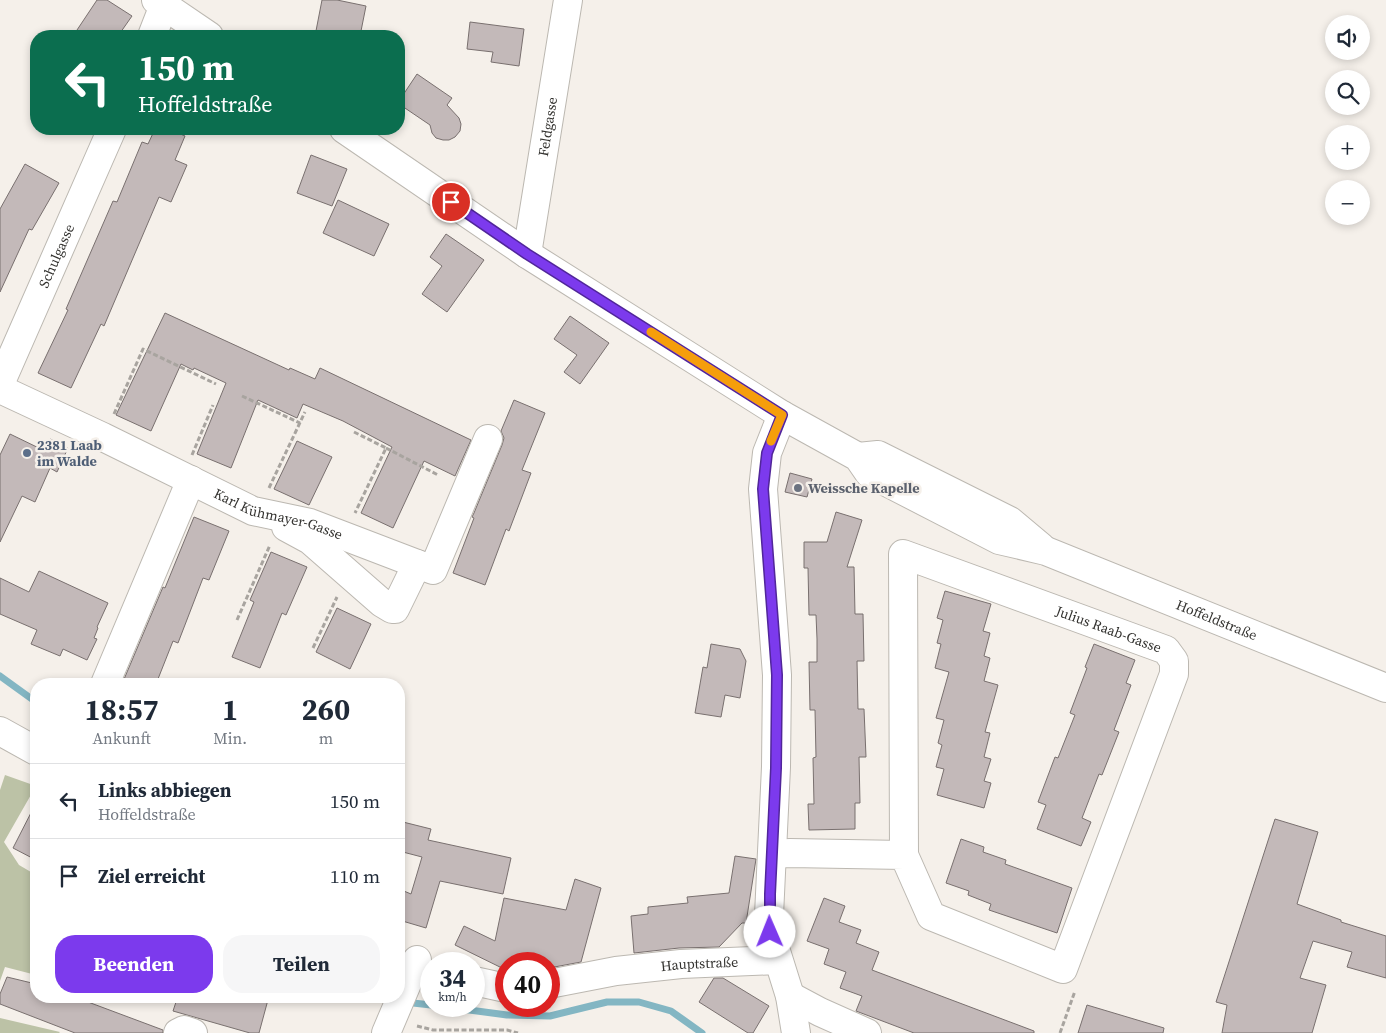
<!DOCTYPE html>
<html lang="de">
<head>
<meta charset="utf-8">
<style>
  :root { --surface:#fff; --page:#f6f6f7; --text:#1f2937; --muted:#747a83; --line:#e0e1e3; --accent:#7c3aed }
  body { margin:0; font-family:"Source Serif 4",serif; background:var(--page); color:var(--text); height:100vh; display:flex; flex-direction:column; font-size:19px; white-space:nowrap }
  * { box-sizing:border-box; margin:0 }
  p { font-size:16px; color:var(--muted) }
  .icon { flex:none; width:28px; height:28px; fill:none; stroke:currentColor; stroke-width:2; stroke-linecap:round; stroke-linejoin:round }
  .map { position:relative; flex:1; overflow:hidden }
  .side { position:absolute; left:30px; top:678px; width:375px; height:325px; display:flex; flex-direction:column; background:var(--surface); border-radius:20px; box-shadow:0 2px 8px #0003 }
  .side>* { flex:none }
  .hud { position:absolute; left:30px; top:30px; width:375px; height:105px; border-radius:20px; box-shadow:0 2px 8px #0003; background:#0b6e4f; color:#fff; overflow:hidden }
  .controls { position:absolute; left:1325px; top:15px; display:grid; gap:10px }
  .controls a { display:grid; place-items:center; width:45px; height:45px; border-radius:50%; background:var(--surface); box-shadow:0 2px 8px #0003; font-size:25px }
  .speed { position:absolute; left:420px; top:952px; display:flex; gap:10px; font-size:25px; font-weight:700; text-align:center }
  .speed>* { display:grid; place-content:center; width:65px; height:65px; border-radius:50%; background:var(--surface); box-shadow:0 2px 8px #0003; line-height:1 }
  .speed small { font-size:12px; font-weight:400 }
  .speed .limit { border:8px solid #d22; background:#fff; color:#111 }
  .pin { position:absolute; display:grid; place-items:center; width:42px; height:42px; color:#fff; margin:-21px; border:2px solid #fff; border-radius:50%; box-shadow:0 1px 5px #0007 }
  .me { position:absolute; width:55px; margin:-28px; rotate:359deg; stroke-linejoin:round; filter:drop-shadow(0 0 4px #0008) }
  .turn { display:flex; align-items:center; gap:18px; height:105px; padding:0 25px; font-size:22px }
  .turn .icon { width:65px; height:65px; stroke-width:2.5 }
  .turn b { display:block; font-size:35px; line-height:42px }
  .eta { display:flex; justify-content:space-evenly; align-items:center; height:85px; text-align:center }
  .eta b { font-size:30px; font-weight:700; line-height:35px }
  .primary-button { display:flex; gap:10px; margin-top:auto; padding:10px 25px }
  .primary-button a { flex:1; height:58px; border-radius:20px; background:var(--accent); color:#fff; font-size:20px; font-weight:700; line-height:58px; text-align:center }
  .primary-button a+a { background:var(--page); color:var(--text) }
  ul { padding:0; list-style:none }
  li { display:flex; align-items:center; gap:15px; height:75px; padding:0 25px; border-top:1px solid var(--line) }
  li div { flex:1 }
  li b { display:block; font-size:19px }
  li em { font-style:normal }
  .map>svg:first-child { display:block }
  .green { fill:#bcc2a6 }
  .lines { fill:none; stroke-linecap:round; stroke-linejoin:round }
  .stream { stroke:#83b6c3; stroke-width:7 }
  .building { fill:#c3b9b9; stroke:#79706f }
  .minor-casing { stroke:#bcb8b1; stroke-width:30 }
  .major-casing { stroke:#bcb8b1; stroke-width:30 }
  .path { stroke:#a8a49f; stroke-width:3; stroke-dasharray:5 2.5; stroke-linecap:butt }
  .minor { stroke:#fff; stroke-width:28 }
  .major { stroke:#fff; stroke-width:28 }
  .route-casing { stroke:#51269a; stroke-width:12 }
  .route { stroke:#7c3aed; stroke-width:9 }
  .slow { stroke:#f59e0b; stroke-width:9 }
  .service-dot { fill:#5c6f8a; stroke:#f5f0ea; stroke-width:2 }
  .worship-dot { fill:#6b7280; stroke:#f5f0ea; stroke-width:2 }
  .labels { text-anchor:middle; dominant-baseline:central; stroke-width:5; stroke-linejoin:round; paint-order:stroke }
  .street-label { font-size:14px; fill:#343330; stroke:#f5f0ea }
  .service-label { font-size:14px; font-weight:bold; fill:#4e5e75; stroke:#f5f0ea; text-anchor:start }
  .worship-label { font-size:14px; font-weight:bold; fill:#5b616d; stroke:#f5f0ea; text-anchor:start }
</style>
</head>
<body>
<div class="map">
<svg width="1386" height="1033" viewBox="0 0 1386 1033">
  <rect width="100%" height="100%" fill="#f5f0ea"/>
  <!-- green -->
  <g class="green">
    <path d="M 5,775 L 36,786 L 4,842 L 19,865 L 36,875 L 36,975 L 5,967 L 0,981 L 0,790 Z"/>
    <path d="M 0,1018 L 60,1032 L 59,1033 L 0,1033 Z"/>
  </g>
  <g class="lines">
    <!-- stream -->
    <g class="stream">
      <path d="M 0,676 L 36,702"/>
      <path d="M 404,1002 L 431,1005"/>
      <path d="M 439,1006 L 507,1015 L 550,1016 L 607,1002 L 639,1002 L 671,1011 L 702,1033"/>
    </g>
  </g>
  <!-- building -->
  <g class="building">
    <path d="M 97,0 L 107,0 L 132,16 L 118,36 L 73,36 Z"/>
    <path d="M 322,0 L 337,0 L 366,6 L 360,36 L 315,36 Z"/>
    <path d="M 470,22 L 524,29 L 519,66 L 491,62 L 493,52 L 467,49 Z"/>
    <path d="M 417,74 L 452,98 L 447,105 L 459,118 L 461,124 L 460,131 L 455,137 L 449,140 L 443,140 L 436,138 L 432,133 L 430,125 L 399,104 L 399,101 Z"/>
    <path d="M 155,129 L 169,129 L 185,136 L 175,160 L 187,165 L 171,202 L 159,197 L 104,326 L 101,324 L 71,388 L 38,373 L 68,310 L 66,309 L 113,201 L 117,202 L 142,142 L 148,144 Z"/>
    <path d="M 311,155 L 347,169 L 332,206 L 297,193 Z"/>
    <path d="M 25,164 L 59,183 L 32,230 L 29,229 L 0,292 L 0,209 Z"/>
    <path d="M 338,200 L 389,224 L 374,256 L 323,233 Z"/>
    <path d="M 446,234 L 484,260 L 447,312 L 422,294 L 442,266 L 430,257 Z"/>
    <path d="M 165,313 L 289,370 L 290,368 L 315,379 L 320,368 L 471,440 L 455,476 L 424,461 L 393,528 L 361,513 L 392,447 L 343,421 L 303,404 L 297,418 L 258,400 L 231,468 L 197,454 L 226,383 L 194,368 L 193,370 L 181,364 L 151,431 L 116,415 Z"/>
    <path d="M 570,316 L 609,343 L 580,384 L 564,372 L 577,355 L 554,339 Z"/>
    <path d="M 514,400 L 545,413 L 522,470 L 531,473 L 509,531 L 506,529 L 485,585 L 453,573 L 474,518 L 472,517 L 474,513 L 502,445 L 504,438 L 501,431 Z"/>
    <path d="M 10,434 L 45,451 L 50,439 L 68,448 L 57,472 L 50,468 L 35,502 L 22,496 L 0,542 L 0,455 Z"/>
    <path d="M 297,441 L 332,457 L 309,505 L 274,489 Z"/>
    <path d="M 790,473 L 812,479 L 807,497 L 785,492 Z"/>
    <path d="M 836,512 L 862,520 L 847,567 L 854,567 L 855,614 L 863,614 L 864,661 L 857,661 L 858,709 L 864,709 L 866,757 L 859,757 L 860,803 L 855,803 L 855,829 L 809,830 L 808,804 L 814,804 L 813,758 L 816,757 L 815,710 L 810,710 L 809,662 L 817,662 L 817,639 L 816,615 L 809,615 L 808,568 L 804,568 L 804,542 L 827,542 Z"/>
    <path d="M 194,517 L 229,531 L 209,580 L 203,578 L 178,643 L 173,641 L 156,684 L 122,684 L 163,587 L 165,588 Z"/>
    <path d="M 271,552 L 307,567 L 286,615 L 282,613 L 260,668 L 232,657 L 254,602 L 250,600 Z"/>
    <path d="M 39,571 L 108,603 L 97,627 L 98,628 L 94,638 L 97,639 L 87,660 L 63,649 L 60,656 L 31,644 L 37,630 L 0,614 L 0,578 L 29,592 Z"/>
    <path d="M 945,591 L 991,604 L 983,631 L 990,633 L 984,656 L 990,658 L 984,681 L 998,685 L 985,732 L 990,733 L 984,757 L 991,759 L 984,781 L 991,783 L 984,808 L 937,795 L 944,769 L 936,767 L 942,745 L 938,743 L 944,720 L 936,718 L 949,672 L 935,668 L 941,644 L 937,643 L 943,620 L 937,618 Z"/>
    <path d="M 337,608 L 371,624 L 350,669 L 316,652 Z"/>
    <path d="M 711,644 L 740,649 L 746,661 L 740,698 L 725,695 L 721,717 L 695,713 L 703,667 L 707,668 Z"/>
    <path d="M 1094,644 L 1135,660 L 1126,683 L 1131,685 L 1114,730 L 1119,732 L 1102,775 L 1099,774 L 1082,818 L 1091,822 L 1081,846 L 1037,829 L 1046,805 L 1038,802 L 1055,757 L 1058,758 L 1075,715 L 1070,713 L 1087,668 L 1085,667 Z"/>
    <path d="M 36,803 L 36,860 L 13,848 Z"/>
    <path d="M 1275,819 L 1318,832 L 1297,904 L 1341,920 L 1341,922 L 1386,936 L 1386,978 L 1347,967 L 1352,952 L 1313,941 L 1300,978 L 1326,985 L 1312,1033 L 1222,1033 L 1227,1005 L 1216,1002 Z"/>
    <path d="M 399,821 L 431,829 L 428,840 L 511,858 L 503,894 L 440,881 L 426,928 L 399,920 L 399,889 L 411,894 L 422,857 L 399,851 Z"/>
    <path d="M 961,839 L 984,847 L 983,852 L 1006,860 L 1005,864 L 1072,888 L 1057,933 L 989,910 L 991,904 L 968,895 L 969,891 L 946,883 Z"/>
    <path d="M 735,856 L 756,859 L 746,923 L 742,923 L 719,947 L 679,948 L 634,953 L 631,916 L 648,914 L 648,907 L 688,903 L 687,897 L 729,893 Z"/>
    <path d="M 575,879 L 601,888 L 581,962 L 549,968 L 549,964 L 506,964 L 506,970 L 455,945 L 464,926 L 495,941 L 504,898 L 566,910 Z"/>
    <path d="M 824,898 L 845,906 L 839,922 L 861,930 L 856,943 L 879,952 L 872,970 L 1034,1031 L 1034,1033 L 914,1033 L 856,1011 L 862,996 L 840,988 L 846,972 L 824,964 L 829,949 L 807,941 Z"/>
    <path d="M 7,977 L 36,984 L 36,996 L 72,996 L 163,1030 L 163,1033 L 75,1033 L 0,1004 L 0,994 Z"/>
    <path d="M 714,978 L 723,978 L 769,1006 L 753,1033 L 748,1033 L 699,1002 Z"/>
    <path d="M 178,996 L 269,996 L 259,1033 L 250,1033 L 173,1011 Z"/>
    <path d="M 1087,1005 L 1164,1028 L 1163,1033 L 1078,1033 Z"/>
  </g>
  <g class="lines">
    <!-- minor casing -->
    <g class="minor-casing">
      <g id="minor">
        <path d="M 152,36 L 166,0"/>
        <path id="s1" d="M 527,254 L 568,0"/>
        <path id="s2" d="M 0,384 L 112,129"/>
        <path id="s3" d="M 0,389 L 103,437 L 253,511 L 310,523 L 433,570 L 488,439"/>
        <path d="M 782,415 L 767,453 L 763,489 L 777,675 L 776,767 L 769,915 L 770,932 L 790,996 L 796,1033"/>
        <path d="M 286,527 L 310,540 L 382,603 L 392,609 L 395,609 L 417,564"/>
        <path d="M 105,684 L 191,480"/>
        <path d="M 0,731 L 36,751"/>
        <path id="s4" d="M 773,854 L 790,853 L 904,855 L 903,554 L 1166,650 L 1174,661 L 1174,674 L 1063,969 L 931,916 L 904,855"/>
        <path d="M 474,981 L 506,988"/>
        <path id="s5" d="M 549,984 L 616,971 L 681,964 L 778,960"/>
        <path d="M 790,996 L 820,1012 L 867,1033"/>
        <path d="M 178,1033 L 184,1030 L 193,1033"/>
        <path d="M 386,1033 L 417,960"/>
      </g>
    </g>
    <!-- major casing -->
    <g class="major-casing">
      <g id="major">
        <path d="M 156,0 L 209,36"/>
        <path id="s6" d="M 344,129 L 527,254 L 782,415 L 858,457 L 869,473 L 999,540 L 1046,551 L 1386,688"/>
        <path d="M 858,457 L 878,455 L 1010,521 L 1041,547"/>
      </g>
    </g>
    <!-- path -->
    <g class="path">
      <path d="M 242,396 L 300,423"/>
      <path d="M 114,414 L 143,349 L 216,384"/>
      <path d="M 354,432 L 386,448 L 355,513"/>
      <path d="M 386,448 L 438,475"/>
      <path d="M 192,455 L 213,405"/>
      <path d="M 269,488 L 305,412"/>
      <path d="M 237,620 L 270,545"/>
      <path d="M 313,648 L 337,597"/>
      <path d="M 417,1026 L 433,1030 L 507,1030 L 518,1033"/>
      <path d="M 1060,1033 L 1075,991"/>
    </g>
    <!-- minor -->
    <use href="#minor" class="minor"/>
    <!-- major -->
    <use href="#major" class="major"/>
  </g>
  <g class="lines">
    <!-- route casing -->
    <g class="route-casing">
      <path id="route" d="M 451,202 L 527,254 L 782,415 L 767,453 L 763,489 L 777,675 L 776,768 L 770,894 L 770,932"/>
    </g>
    <!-- route -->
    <use href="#route" class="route"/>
    <!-- slow -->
    <path class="slow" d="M 651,332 L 782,415 L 771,441"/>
  </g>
  <!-- markers -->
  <circle class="service-dot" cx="27" cy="453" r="5"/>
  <circle class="worship-dot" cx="798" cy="488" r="5"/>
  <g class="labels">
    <!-- street labels -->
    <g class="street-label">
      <text stroke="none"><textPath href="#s1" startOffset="129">Feldgasse</textPath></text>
      <text stroke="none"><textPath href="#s2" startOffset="140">Schulgasse</textPath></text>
      <text stroke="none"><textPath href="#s3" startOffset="306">Karl Kühmayer-Gasse</textPath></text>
      <text stroke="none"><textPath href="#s6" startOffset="1008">Hoffeldstraße</textPath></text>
      <text stroke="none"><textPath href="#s4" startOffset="651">Julius Raab-Gasse</textPath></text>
      <text stroke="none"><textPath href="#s5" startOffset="152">Hauptstraße</textPath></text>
    </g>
    <!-- service labels -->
    <g class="service-label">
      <text x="37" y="445">2381 Laab<tspan x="37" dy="16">im Walde</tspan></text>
    </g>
    <!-- worship labels -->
    <g class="worship-label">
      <text x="808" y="488">Weissche Kapelle</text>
    </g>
  </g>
</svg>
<div class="controls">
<a><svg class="icon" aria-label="sound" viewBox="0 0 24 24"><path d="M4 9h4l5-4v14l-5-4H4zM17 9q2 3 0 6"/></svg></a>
<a><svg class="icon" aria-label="search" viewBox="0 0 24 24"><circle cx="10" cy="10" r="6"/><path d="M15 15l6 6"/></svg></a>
<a>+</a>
<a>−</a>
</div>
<div class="speed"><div>34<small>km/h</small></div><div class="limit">40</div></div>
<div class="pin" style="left:451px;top:202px;background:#d93025"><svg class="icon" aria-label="arrive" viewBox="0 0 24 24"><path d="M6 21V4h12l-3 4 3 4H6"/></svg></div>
<svg class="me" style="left:770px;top:932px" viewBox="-20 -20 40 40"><circle r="19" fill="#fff"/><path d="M0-13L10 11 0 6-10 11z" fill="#7c3aed"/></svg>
<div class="hud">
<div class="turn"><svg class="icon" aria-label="left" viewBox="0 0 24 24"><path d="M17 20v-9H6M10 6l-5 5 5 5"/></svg><div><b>150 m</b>Hoffeldstraße</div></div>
</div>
<section class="side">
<div class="eta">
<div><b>18:57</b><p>Ankunft</p></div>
<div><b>1</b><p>Min.</p></div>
<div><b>260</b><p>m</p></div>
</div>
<ul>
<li><svg class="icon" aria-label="left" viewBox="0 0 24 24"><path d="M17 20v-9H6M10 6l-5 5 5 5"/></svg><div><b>Links abbiegen</b><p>Hoffeldstraße</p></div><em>150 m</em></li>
<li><svg class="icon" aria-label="arrive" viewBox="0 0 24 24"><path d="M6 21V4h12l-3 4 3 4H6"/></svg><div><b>Ziel erreicht</b></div><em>110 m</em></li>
</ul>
<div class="primary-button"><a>Beenden</a><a>Teilen</a></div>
</section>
</div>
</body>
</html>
